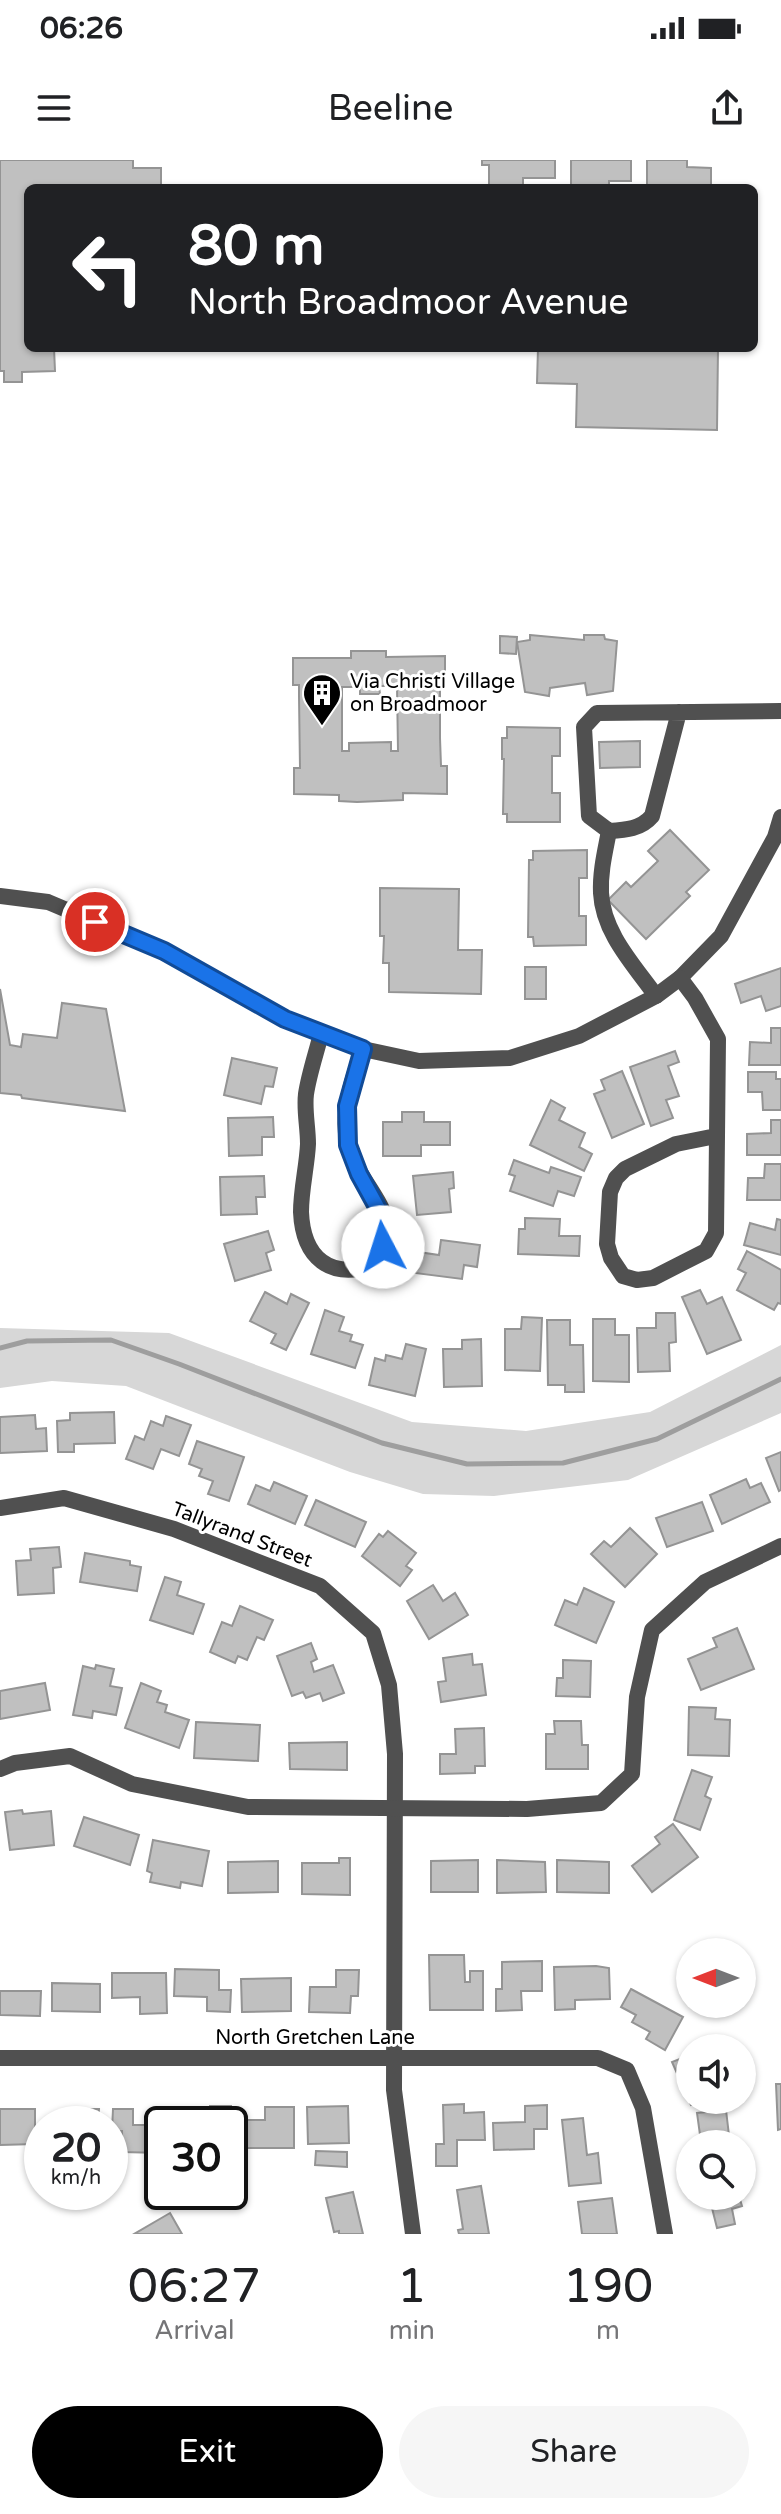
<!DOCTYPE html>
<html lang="en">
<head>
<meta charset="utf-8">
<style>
  :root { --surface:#fff; --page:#f6f6f6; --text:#202124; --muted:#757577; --accent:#000 }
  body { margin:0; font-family:"Varela Round",sans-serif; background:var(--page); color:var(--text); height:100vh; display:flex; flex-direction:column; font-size:30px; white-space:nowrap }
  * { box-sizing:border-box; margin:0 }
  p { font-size:26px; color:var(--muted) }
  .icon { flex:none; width:44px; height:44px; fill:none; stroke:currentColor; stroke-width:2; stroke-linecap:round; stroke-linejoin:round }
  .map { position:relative; height:2074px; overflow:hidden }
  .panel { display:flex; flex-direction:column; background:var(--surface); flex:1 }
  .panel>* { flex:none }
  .top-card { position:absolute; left:24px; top:24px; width:734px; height:168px; border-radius:12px; box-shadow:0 2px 6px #0004; background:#202124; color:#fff; overflow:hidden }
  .needle { width:52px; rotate:270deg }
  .fabs { position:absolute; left:676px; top:1778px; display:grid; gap:16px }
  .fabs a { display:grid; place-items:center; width:80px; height:80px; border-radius:50%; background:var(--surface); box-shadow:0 2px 6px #0004; font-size:40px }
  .speed { position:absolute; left:24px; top:1946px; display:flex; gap:16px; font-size:40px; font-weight:700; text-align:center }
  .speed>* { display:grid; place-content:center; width:104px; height:104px; border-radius:50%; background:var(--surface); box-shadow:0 2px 6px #0004; line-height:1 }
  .speed small { font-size:20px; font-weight:400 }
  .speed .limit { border:4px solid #111; border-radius:12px; background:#fff; color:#111 }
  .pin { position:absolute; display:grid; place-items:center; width:68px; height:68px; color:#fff; margin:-34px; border:4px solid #fff; border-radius:50%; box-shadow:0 2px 8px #0007 }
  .me { position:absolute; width:88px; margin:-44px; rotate:355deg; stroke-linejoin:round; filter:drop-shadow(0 0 6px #0008) }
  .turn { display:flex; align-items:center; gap:28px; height:168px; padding:0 32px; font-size:36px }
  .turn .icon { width:104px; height:104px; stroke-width:2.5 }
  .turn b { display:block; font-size:56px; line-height:68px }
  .eta { display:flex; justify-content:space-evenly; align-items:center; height:136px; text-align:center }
  .eta b { font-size:48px; font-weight:600; line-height:56px }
  .primary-button { display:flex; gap:16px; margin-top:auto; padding:16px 32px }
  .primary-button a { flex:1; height:92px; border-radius:48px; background:var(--accent); color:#fff; font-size:32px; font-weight:600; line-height:92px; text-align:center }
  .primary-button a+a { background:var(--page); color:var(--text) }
  .status { display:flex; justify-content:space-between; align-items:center; height:56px; padding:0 40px; background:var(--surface); direction:ltr }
  .status svg { height:22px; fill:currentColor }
  header { display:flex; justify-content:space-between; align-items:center; height:104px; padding:0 32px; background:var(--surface); font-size:36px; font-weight:600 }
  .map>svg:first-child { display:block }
  .green { fill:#d7d7d7 }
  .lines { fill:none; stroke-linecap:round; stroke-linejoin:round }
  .stream { stroke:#9e9e9e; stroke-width:5 }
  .building { fill:#c0c0c0; stroke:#949494; stroke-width:2; fill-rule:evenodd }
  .street { stroke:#505050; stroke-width:16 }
  .route-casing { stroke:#114b97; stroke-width:20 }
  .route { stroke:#1a73e8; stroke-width:14 }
  .labels { text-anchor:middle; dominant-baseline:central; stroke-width:6; stroke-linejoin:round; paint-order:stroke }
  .poi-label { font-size:20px; fill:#000; stroke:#fff; text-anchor:start }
  .street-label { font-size:20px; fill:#000; stroke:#fff }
</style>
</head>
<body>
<div class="status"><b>06:26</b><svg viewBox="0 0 49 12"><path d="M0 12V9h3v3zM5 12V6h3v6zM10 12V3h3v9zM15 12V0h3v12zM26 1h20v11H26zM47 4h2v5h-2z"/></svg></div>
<header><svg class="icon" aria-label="menu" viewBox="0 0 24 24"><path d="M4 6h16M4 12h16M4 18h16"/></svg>Beeline<svg class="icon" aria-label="share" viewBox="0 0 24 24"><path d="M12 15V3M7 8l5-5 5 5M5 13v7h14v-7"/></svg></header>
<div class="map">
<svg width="781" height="2074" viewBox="0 0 781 2074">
  <rect width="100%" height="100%" fill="#fff"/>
  <!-- green -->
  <path class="green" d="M 0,1168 L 169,1173 L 412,1262 L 526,1271 L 650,1252 L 781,1185 L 781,1253 L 628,1320 L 494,1336 L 423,1334 L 350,1312 L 126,1226 L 52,1221 L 0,1228 Z"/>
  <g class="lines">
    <!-- stream -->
    <path class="stream" d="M 0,1188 L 27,1181 L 111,1180 L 179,1204 L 382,1283 L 467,1304 L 563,1303 L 657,1279 L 781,1219"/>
  </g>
  <!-- building -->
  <g class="building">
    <path d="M 0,0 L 133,0 L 133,8 L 161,8 L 161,28 L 28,28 L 28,188 L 54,188 L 55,211 L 22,212 L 22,222 L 4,222 L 4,211 L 0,211 Z"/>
    <path d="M 482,0 L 555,0 L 555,18 L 523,18 L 523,28 L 489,28 L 489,5 L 482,5 Z"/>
    <path d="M 571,0 L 631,0 L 631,21 L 609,21 L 609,28 L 571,28 Z"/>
    <path d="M 647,0 L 687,0 L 687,7 L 711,8 L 711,28 L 647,28 Z"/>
    <path d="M 538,188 L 718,188 L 717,270 L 576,267 L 577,224 L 537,223 Z"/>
    <path d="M 530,475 L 584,480 L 584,475 L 604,475 L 605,479 L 617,481 L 613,531 L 587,535 L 585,523 L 550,528 L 549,536 L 525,532 L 517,482 L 530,480 Z"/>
    <path d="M 500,476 L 517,477 L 516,494 L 500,493 Z"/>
    <path d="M 351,491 L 386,491 L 386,497 L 445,496 L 445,524 L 440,524 L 440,578 L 441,606 L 447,606 L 447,634 L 403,633 L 403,640 L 357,642 L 339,641 L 339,635 L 294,634 L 294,608 L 300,608 L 299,536 L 299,525 L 293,525 L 293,498 L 351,498 ZM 379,526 L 397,526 L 398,591 L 391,591 L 391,582 L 349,583 L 349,591 L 342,591 L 342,527 L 360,527 L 360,534 L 380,534 Z"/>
    <path d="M 507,567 L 560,568 L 560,596 L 552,596 L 552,633 L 560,633 L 560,662 L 507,662 L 507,654 L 503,654 L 504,599 L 502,599 L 502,578 L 507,578 Z"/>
    <path d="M 640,581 L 640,607 L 600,608 L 599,582 Z"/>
    <path d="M 670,670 L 709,710 L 686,732 L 690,736 L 646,779 L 608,740 L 626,722 L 631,727 L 658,701 L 648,691 Z"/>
    <path d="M 587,690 L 587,718 L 579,718 L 579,756 L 586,756 L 586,785 L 534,786 L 533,777 L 528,777 L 529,700 L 533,700 L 533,691 Z"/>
    <path d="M 380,728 L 459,729 L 458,790 L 482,790 L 481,834 L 389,832 L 389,803 L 383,803 L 384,776 L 380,776 Z"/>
    <rect x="525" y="807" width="21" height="32"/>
    <path d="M 781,808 L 781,846 L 766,851 L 761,836 L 741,843 L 735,824 Z"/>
    <path d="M 0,829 L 10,885 L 21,887 L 23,874 L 57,878 L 62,843 L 106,849 L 125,951 L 22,938 L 21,935 L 0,933 Z"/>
    <path d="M 771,868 L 781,868 L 781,905 L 749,905 L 750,882 L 771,883 Z"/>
    <path d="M 675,891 L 679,902 L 668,906 L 679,936 L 666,940 L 673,958 L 651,966 L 630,907 Z"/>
    <path d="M 232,898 L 277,908 L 273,927 L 265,926 L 261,944 L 224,935 Z"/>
    <path d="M 622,911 L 644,964 L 612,978 L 594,934 L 605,930 L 601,920 Z"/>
    <path d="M 748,912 L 776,912 L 776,919 L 781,919 L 781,950 L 763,950 L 762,932 L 748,932 Z"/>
    <path d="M 551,940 L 565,948 L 559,960 L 585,973 L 579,987 L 592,994 L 584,1011 L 530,985 Z"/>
    <path d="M 402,952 L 424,952 L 424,962 L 450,962 L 450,985 L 421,985 L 421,996 L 383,996 L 383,962 L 402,962 Z"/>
    <path d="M 273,957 L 274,977 L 262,977 L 262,995 L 229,996 L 228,958 Z"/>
    <path d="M 771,960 L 781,960 L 781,995 L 747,995 L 747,974 L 771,973 Z"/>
    <path d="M 514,1000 L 549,1013 L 551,1007 L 581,1017 L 574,1036 L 558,1031 L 553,1046 L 510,1031 L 515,1016 L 509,1014 Z"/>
    <path d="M 765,1004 L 781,1004 L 781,1040 L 747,1040 L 748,1018 L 764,1018 Z"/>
    <path d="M 453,1012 L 454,1028 L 449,1029 L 451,1052 L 417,1055 L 413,1016 Z"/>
    <path d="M 264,1016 L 265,1037 L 256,1037 L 257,1054 L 221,1055 L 220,1017 Z"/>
    <path d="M 525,1058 L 560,1059 L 559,1076 L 580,1076 L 579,1096 L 518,1094 L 519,1069 L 525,1069 Z"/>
    <path d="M 777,1059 L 781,1060 L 781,1095 L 744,1085 L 750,1063 L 775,1070 Z"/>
    <path d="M 268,1071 L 274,1090 L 266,1093 L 271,1110 L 235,1121 L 224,1084 Z"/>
    <path d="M 441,1080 L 480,1085 L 477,1107 L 464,1105 L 462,1119 L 415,1113 L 418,1092 L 439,1095 Z"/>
    <path d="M 747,1091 L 781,1110 L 781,1144 L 778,1143 L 774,1150 L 737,1130 L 746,1113 L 738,1109 Z"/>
    <path d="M 700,1130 L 707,1144 L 722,1137 L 741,1180 L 707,1194 L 682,1137 Z"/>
    <path d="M 265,1132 L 287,1144 L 291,1134 L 309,1143 L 286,1190 L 271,1183 L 276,1174 L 250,1161 Z"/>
    <path d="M 325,1150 L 344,1157 L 339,1171 L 352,1175 L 350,1181 L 363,1185 L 355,1208 L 311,1194 Z"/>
    <path d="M 656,1153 L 675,1153 L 676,1182 L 669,1183 L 670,1211 L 638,1212 L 637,1168 L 656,1168 Z"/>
    <path d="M 522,1157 L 542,1158 L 540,1211 L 505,1210 L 505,1169 L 521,1169 Z"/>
    <path d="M 593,1159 L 615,1159 L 615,1175 L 629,1175 L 629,1222 L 593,1221 Z"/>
    <path d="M 547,1160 L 570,1160 L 570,1185 L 583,1185 L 584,1232 L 565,1232 L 565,1225 L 548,1225 Z"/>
    <path d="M 481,1179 L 482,1226 L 444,1227 L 443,1189 L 462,1189 L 462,1180 Z"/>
    <path d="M 406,1184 L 426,1189 L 415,1236 L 369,1225 L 375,1198 L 385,1201 L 386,1195 L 402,1199 Z"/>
    <path d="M 114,1252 L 115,1283 L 74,1284 L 74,1292 L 58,1292 L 57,1261 L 70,1260 L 70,1253 Z"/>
    <path d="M 35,1255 L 36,1269 L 46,1268 L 47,1291 L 0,1293 L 0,1257 Z"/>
    <path d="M 166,1256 L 191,1265 L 179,1296 L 161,1289 L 153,1309 L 126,1299 L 135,1276 L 144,1280 L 151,1261 L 163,1266 Z"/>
    <path d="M 197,1281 L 244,1297 L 229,1341 L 208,1334 L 213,1321 L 199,1316 L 202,1309 L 189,1304 Z"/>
    <path d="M 781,1292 L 781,1330 L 779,1331 L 766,1298 Z"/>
    <path d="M 746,1319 L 750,1328 L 761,1323 L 770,1342 L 722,1364 L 710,1335 Z"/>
    <path d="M 274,1322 L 307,1336 L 295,1364 L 248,1344 L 256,1325 L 270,1331 Z"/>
    <path d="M 316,1340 L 366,1362 L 355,1387 L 305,1365 Z"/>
    <path d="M 702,1342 L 713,1371 L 667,1387 L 656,1358 Z"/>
    <path d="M 630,1368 L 657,1394 L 625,1427 L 591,1394 L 604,1381 L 611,1387 Z"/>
    <path d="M 388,1371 L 416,1393 L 406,1406 L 412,1410 L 400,1426 L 362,1396 L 379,1374 L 383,1377 Z"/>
    <path d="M 59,1387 L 61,1407 L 53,1408 L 54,1433 L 18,1435 L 16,1401 L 31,1400 L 30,1389 Z"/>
    <path d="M 85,1393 L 130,1401 L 130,1405 L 141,1407 L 137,1431 L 80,1422 Z"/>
    <path d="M 165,1417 L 181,1422 L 177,1435 L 204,1444 L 193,1474 L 150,1460 Z"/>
    <path d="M 433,1425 L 443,1441 L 455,1433 L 468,1455 L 429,1479 L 407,1441 Z"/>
    <path d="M 584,1428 L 614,1442 L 596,1483 L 555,1465 L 565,1440 L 577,1445 Z"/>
    <path d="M 240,1446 L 273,1460 L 264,1480 L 257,1477 L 247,1500 L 238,1496 L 235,1503 L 210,1492 L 222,1462 L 232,1466 Z"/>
    <path d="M 737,1468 L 754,1509 L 701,1530 L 688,1499 L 717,1487 L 713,1478 Z"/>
    <path d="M 311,1483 L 317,1499 L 311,1502 L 314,1512 L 333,1505 L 344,1533 L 323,1541 L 320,1533 L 306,1538 L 303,1532 L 292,1536 L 277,1496 Z"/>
    <path d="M 472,1494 L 473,1505 L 482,1504 L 486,1535 L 441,1542 L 438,1522 L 446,1521 L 443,1498 Z"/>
    <path d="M 563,1500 L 591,1501 L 590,1537 L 556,1536 L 557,1518 L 563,1518 Z"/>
    <path d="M 96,1505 L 114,1509 L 110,1526 L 122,1528 L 116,1555 L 93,1551 L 92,1558 L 73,1555 L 83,1506 L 95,1509 Z"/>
    <path d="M 45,1523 L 50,1550 L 0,1559 L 0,1531 Z"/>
    <path d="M 141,1523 L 161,1531 L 157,1542 L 167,1545 L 165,1552 L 189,1560 L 179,1588 L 125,1568 Z"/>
    <path d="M 689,1547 L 716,1548 L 715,1559 L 730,1560 L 729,1596 L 688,1595 Z"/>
    <path d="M 554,1561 L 581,1561 L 582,1585 L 588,1585 L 588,1609 L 546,1609 L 546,1574 L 555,1574 Z"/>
    <path d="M 196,1562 L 260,1565 L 258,1601 L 194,1598 Z"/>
    <path d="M 484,1568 L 485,1606 L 475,1606 L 475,1613 L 440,1614 L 440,1594 L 456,1594 L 455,1569 Z"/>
    <path d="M 347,1582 L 347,1610 L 290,1609 L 289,1583 Z"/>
    <path d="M 692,1610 L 712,1617 L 705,1636 L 711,1639 L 700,1670 L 674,1660 Z"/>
    <path d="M 22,1650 L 23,1654 L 51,1651 L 54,1685 L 10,1690 L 5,1652 Z"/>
    <path d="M 84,1657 L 139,1675 L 130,1705 L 74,1686 Z"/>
    <path d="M 673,1664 L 698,1697 L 652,1732 L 632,1706 L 660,1684 L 655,1677 Z"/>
    <path d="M 153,1680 L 209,1691 L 202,1726 L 181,1722 L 180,1728 L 150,1722 L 152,1713 L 147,1711 Z"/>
    <path d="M 339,1698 L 350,1698 L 350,1735 L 302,1734 L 302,1703 L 339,1703 Z"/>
    <path d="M 478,1700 L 478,1732 L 431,1732 L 431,1701 Z"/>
    <path d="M 497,1700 L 545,1702 L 546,1732 L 497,1733 Z"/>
    <path d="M 557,1700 L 609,1702 L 609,1733 L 557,1732 Z"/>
    <path d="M 278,1701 L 278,1732 L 228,1733 L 228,1702 Z"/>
    <path d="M 429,1795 L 464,1795 L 465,1822 L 470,1822 L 470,1811 L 483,1811 L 483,1850 L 430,1850 Z"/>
    <path d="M 542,1801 L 542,1831 L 521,1831 L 522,1850 L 496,1851 L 496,1829 L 502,1829 L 502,1802 Z"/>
    <path d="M 596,1806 L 609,1808 L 610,1839 L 575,1840 L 575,1849 L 555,1850 L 554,1807 Z"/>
    <path d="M 175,1809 L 219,1810 L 219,1830 L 231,1830 L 230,1852 L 207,1851 L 207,1837 L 174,1836 Z"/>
    <path d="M 336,1810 L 359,1810 L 358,1836 L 351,1836 L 350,1853 L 309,1852 L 310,1827 L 336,1827 Z"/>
    <path d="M 112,1813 L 166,1813 L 167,1853 L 140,1854 L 140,1837 L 112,1838 Z"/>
    <path d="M 291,1818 L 291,1851 L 242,1852 L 241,1819 Z"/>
    <path d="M 52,1823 L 100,1824 L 100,1852 L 52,1851 Z"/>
    <path d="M 631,1829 L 683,1857 L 665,1890 L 646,1879 L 650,1872 L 632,1862 L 636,1855 L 621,1847 Z"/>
    <path d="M 0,1831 L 41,1831 L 40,1856 L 0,1855 Z"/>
    <path d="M 690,1895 L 690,1940 L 704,1940 L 691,1945 L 672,1902 Z"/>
    <path d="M 776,1924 L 781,1924 L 781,1969 L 778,1970 Z"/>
    <path d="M 464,1944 L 464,1953 L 484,1952 L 485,1980 L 457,1980 L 457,2006 L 436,2006 L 436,1984 L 444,1984 L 443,1945 Z"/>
    <path d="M 547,1945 L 547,1969 L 534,1969 L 534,1989 L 494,1990 L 493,1963 L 525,1962 L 525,1946 Z"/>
    <path d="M 210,1946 L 231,1946 L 231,1982 L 230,1964 L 175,1964 L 175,1958 L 191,1958 L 191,1953 L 210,1953 Z"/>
    <path d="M 348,1946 L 349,1983 L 308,1984 L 307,1947 Z"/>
    <path d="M 265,1947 L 294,1947 L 294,1988 L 240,1988 L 241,1960 L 265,1960 Z"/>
    <path d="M 0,1949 L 35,1949 L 35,1984 L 0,1985 Z"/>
    <path d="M 77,1949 L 99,1949 L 98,1964 L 77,1964 Z"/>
    <path d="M 113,1949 L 133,1949 L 133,1965 L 162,1965 L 162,1993 L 122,1992 L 122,1971 L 112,1971 Z"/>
    <path d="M 726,1950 L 730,1984 L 701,1982 L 697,1953 Z"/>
    <path d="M 583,1958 L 587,1995 L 598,1993 L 601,2023 L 569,2026 L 562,1960 Z"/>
    <path d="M 316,1991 L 347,1992 L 347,2007 L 315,2005 Z"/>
    <path d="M 481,2026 L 489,2074 L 459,2074 L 458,2070 L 463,2069 L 457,2030 Z"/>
    <path d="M 353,2032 L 363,2074 L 339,2074 L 339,2071 L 334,2072 L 326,2038 Z"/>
    <path d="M 709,2036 L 739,2036 L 742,2046 L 732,2049 L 735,2064 L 717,2068 Z"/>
    <path d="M 612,2038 L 617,2074 L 582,2074 L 578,2042 Z"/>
    <path d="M 170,2053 L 182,2074 L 134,2074 Z"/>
  </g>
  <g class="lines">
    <!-- street -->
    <g class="street">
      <path d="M 679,552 L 652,656 C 641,669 626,670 609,671 L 589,656 L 584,567 L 597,553 L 781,551"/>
      <path d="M 609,671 C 605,692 600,712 601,733 C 603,773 634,805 656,836"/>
      <path d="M 0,736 L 48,742 L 164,791 L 285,859 L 363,889 L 419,901 L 510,898 L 579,876 L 656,836 L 680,818 L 721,776 L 775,677 L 781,657"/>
      <path d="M 680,818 L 695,838 L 718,879 L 716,1073 L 706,1091 L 653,1118 L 637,1120 L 623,1116 L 611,1098 L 607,1084 L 610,1032 L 616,1018 L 625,1009 L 676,984 L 716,976"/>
      <path d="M 321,874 C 316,894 309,914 306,934 C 304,950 308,967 308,984 C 307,1006 301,1029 301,1052 C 303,1098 330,1120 374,1105 C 380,1094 389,1078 387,1064 C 383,1040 355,1013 348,986 C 340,954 352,919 363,889"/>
      <path d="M 0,1348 L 64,1338 L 174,1369 L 320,1426 L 373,1473 L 389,1525 L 395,1594 L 394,1930 L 413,2074"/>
      <path d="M 0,1609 L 15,1603 L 70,1596 L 132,1624 L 248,1647 L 527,1649 L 601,1643 L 632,1614 L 637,1537 L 652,1470 L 705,1422 L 781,1386"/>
      <path d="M 0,1898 L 598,1898 L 627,1910 L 643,1948 L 665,2074"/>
    </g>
  </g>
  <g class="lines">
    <!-- route casing -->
    <g class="route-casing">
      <path id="route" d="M 95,762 L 164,791 L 285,859 L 363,889 L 347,946 L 348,985 L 359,1014 L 387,1065 L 383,1087"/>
    </g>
    <!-- route -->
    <use href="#route" class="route"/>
  </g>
  <!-- icons -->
  <defs>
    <g id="building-pin" transform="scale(2)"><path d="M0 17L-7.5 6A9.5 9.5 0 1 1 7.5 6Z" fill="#000" stroke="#fff"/><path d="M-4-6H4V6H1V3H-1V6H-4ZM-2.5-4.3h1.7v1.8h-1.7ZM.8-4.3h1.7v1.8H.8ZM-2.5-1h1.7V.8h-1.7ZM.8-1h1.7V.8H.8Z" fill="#fff"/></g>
  </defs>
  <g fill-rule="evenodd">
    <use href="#building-pin" x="322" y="533"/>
  </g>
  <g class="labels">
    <!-- poi labels -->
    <g class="poi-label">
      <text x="350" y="522">Via Christi Village<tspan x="350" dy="23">on Broadmoor</tspan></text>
    </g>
    <!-- street labels -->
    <g class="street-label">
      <text transform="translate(242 1375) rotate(21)">Tallyrand Street</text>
      <text x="315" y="1878">North Gretchen Lane</text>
    </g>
  </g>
</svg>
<div class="fabs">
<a><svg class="needle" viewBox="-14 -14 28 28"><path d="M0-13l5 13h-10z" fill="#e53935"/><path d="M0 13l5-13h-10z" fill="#757577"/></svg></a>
<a><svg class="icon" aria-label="sound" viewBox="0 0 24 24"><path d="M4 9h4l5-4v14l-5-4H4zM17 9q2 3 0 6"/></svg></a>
<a><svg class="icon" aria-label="search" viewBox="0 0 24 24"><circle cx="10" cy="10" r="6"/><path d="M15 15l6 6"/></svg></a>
</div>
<div class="speed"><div>20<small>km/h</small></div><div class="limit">30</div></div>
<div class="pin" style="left:95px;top:762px;background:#d93025"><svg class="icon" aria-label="arrive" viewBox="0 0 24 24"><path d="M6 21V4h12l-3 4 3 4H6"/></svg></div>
<svg class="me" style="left:383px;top:1087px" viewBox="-20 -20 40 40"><circle r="19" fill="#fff"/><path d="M0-13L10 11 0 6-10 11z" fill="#1a73e8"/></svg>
<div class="top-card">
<div class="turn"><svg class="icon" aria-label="left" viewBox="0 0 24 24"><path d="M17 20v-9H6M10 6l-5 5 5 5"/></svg><div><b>80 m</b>North Broadmoor Avenue</div></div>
</div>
</div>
<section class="panel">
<div class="eta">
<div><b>06:27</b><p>Arrival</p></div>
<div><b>1</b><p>min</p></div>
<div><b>190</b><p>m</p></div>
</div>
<div class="primary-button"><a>Exit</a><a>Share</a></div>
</section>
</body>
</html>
